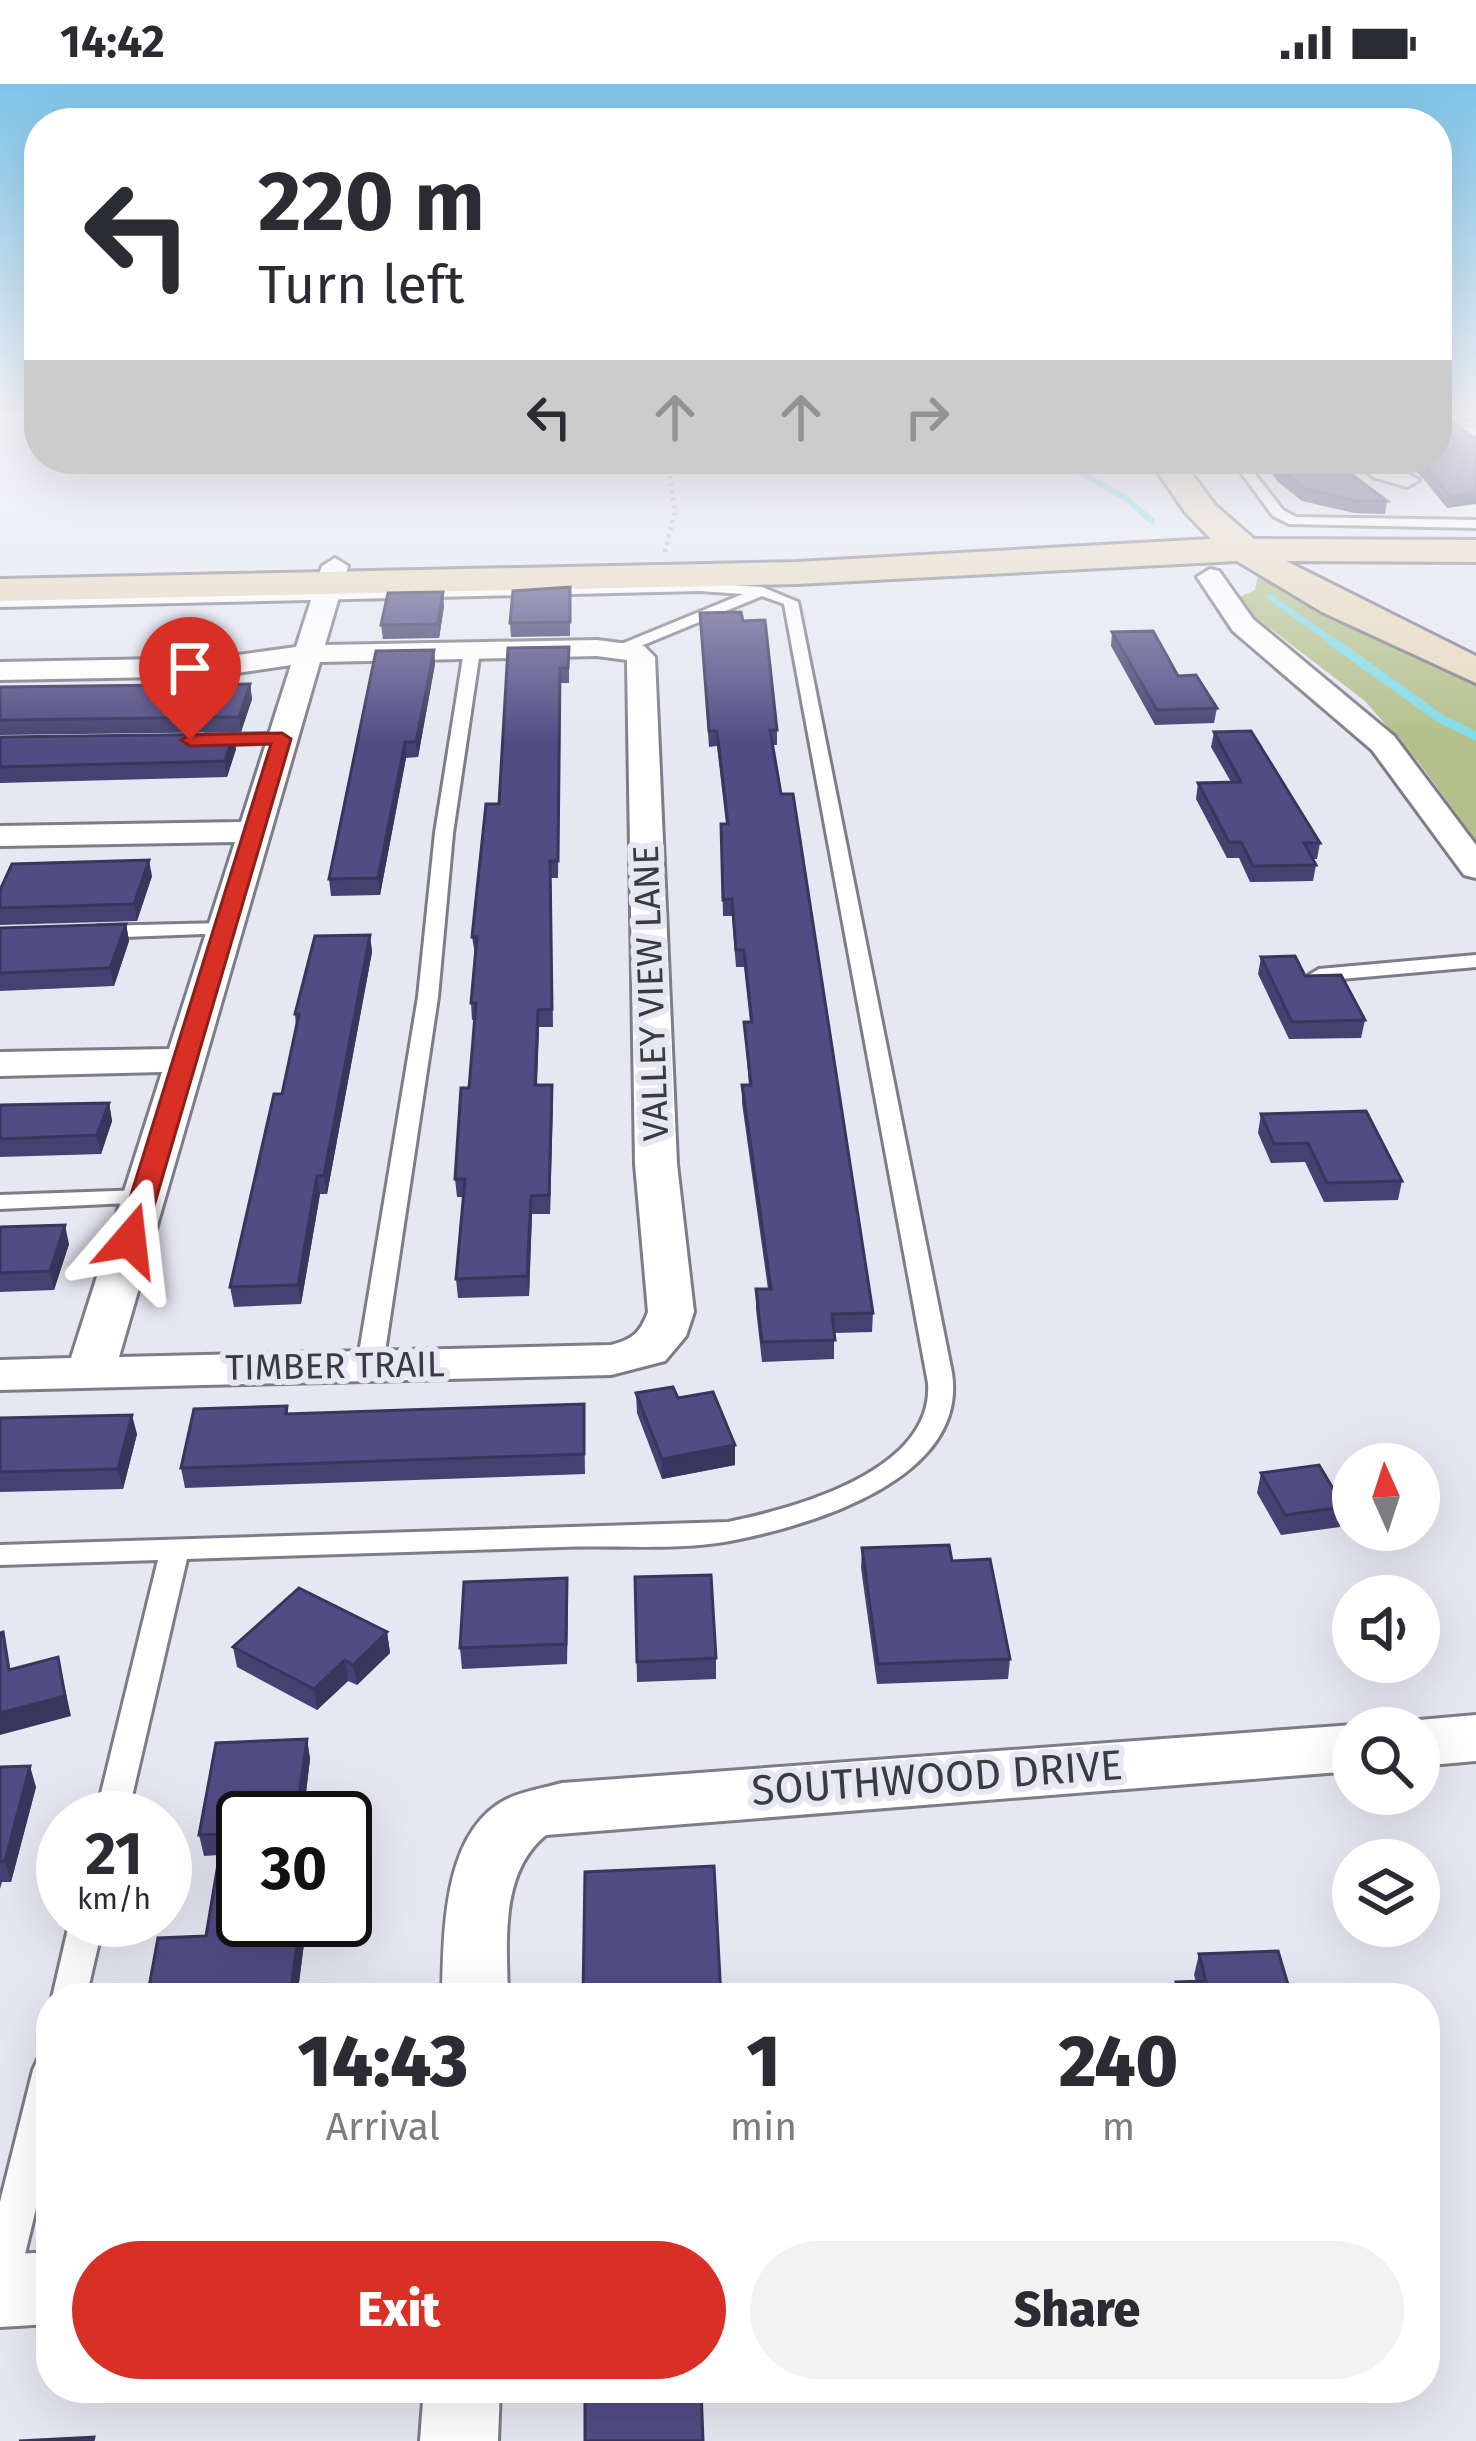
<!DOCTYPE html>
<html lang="en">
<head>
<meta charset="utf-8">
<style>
  :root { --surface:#fff; --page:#f2f2f3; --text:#2b2b33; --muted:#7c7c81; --accent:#d93025 }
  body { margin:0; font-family:"Fira Sans",sans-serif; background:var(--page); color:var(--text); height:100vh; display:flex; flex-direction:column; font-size:45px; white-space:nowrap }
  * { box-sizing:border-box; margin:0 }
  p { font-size:39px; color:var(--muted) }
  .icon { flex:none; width:66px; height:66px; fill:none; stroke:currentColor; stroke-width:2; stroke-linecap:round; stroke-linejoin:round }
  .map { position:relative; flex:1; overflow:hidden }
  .details { position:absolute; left:36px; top:1899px; width:1404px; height:420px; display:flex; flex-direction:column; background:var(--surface); border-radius:48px; box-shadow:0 12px 48px #0002 }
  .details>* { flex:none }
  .guide { position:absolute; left:24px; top:24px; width:1428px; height:366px; border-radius:48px; box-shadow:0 12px 48px #0002; background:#fff; color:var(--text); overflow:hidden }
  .needle { width:78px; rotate:357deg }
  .tools { position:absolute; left:1332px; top:1359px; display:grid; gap:24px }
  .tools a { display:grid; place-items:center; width:108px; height:108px; border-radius:50%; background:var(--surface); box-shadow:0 12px 48px #0002; font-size:60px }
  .speed { position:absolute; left:36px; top:1707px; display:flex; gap:24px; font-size:60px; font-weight:700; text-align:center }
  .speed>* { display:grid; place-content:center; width:156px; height:156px; border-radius:50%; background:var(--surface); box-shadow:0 12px 48px #0002; line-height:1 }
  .speed small { font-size:30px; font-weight:400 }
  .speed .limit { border:6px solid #111; border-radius:18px; background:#fff; color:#111 }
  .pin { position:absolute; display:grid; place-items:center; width:102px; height:102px; color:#fff; margin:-123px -51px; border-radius:50% 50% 50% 0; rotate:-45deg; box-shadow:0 0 12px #0007 }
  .pin .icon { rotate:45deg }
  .me { position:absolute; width:132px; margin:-66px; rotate:17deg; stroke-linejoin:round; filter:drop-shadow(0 0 9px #0008) }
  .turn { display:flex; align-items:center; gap:42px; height:252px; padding:0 36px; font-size:54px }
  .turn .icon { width:156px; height:156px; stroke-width:2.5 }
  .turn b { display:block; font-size:84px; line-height:102px }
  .lanes { display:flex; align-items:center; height:114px; padding:0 36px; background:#0003; justify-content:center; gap:60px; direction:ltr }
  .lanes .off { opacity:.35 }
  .eta { display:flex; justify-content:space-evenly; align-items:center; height:204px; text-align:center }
  .eta b { font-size:72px; font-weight:800; line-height:84px }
  .action { display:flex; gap:24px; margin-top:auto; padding:24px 36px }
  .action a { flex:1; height:138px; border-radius:72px; background:var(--accent); color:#fff; font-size:48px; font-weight:800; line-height:138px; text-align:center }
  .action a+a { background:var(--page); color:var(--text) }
  .status { display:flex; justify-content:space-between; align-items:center; height:84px; padding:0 60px; background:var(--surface); direction:ltr }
  .status svg { height:33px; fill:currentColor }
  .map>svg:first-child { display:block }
  .green { fill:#b4bf8b }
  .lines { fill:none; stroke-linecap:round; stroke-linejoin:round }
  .stream-far1 { stroke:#7fdce9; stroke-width:6 }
  .stream { stroke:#7fdce9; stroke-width:9 }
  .service-casing { stroke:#7c7d88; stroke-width:6 }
  .minor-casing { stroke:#7c7d88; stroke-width:6 }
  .secondary-casing { stroke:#7c7d88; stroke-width:6 }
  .path { stroke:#b2b3bc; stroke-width:4.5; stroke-dasharray:3 4.5; stroke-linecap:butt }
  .service { fill:#fff; fill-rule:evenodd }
  .minor { fill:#fff; fill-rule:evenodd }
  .secondary { fill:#e8d9be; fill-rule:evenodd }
  .wall { fill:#474172 }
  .shaded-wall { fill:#39355c }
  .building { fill:#524c84; stroke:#39355c; stroke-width:3 }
  .route { fill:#d93025; stroke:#8d1f18; stroke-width:3 }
  .labels { text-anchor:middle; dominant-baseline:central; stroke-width:12; stroke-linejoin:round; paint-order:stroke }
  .street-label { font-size:36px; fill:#3a3b3f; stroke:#e6e7f2 }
  .near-street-label { font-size:42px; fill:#3a3b3f; stroke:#e6e7f2 }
</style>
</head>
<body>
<div class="status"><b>14:42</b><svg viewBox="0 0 49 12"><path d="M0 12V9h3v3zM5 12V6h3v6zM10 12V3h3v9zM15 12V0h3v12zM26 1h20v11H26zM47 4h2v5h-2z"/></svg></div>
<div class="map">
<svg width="1476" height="2357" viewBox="0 0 1476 2357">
  <rect width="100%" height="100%" fill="#e6e7f2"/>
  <!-- green -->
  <path class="green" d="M 1258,491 L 1476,601 L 1476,757 L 1419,679 L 1365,617 L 1233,516 L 1255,506 Z"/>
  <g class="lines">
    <!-- stream-far1 -->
    <g class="stream-far1">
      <path d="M 1056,375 L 1127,415 L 1152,437"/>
      <path d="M 1270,513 L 1336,560"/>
    </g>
    <!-- stream -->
    <path class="stream" d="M 1332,557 L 1441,635 L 1476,652"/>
    <!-- service casing -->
    <g class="service-casing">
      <g id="service">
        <path d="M 1458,343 L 1476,343 L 1476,351 L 1454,350 Z"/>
        <path d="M 1231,375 L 1243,375 L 1283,426 L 1296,433 L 1476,436 L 1476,444 L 1289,440 L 1273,432 Z"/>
        <path d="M 700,499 L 762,503 L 798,518 L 952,1289 C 968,1394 815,1440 735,1456 C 683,1467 616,1461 562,1463 C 437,1467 312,1471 187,1475 L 127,1734 L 95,1734 L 158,1476 L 0,1481 L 0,1461 L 728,1438 C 796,1424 934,1387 928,1299 L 784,520 L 762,512 L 619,571 L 614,569 L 614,563 L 743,510 L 700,507 L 0,523 L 0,515 Z"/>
        <path d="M 472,562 L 480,567 L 453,749 L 438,913 L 383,1281 L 370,1289 L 357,1281 L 418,913 L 435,749 L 464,567 Z"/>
        <path d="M 282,650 L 290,655 L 288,658 L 206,661 L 198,656 L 206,651 Z"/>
        <path d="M 223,839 L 233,845 L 230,849 L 98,854 L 88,848 L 98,842 Z"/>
        <path d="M 1476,871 L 1476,883 L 1319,897 L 1309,891 L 1319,885 Z"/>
        <path d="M 144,1106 L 156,1113 L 152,1118 L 0,1125 L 0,1111 Z"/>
        <path d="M 70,1836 L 104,1836 L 86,1914 L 52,1914 Z"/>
        <path d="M 51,1970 L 51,2062 L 19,2195 L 14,2208 L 0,2214 L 0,2118 L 33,1986 L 38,1975 Z"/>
      </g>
    </g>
    <!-- minor casing -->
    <g class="minor-casing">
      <g id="minor">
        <path d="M 1355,375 L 1380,375 L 1419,396 L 1407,403 L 1373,393 Z"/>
        <path d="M 335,474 L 348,482 L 325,561 L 597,556 L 644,562 L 655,573 L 677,1080 L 694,1228 L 686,1252 L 665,1277 L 611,1291 L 0,1306 L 0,1276 L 71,1274 L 162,988 L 0,992 L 0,968 L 169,965 L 235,758 L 0,762 L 0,742 L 241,738 L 291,581 L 216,592 L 0,596 L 0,578 L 216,574 L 296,563 L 322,482 ZM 597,572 L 627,576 L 635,1080 L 648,1228 C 640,1249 633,1255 611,1261 L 119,1273 L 320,578 Z"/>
        <path d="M 1210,485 L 1219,487 L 1253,535 L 1394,652 L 1476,761 L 1476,794 L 1464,791 L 1372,666 L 1233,547 L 1197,493 Z"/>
        <path d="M 1476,1631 L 1476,1677 L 1419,1682 L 1419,1644 L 1398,1644 L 1419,1636 Z"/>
        <path d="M 1353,1641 L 1362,1644 L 1353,1644 L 1353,1687 L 546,1751 C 499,1789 507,1859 508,1914 L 442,1914 C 444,1852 441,1748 507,1715 C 524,1707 544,1704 562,1699 Z"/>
        <path d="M 51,2168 L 51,2240 L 0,2243 L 0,2171 Z"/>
        <path d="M 424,2304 L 500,2304 L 498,2357 L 420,2357 Z"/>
      </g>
    </g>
    <!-- secondary casing -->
    <g class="secondary-casing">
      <path id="secondary" d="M 1149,375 L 1181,375 L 1215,421 L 1254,455 L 1476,456 L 1476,478 L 1286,477 L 1476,572 L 1476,599 L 1322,528 L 1237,477 L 797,500 L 0,517 L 0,495 L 797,478 L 1211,455 L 1185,428 Z"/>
    </g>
    <!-- path -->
    <path class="path" d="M 665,468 L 675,427 L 667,375"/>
    <!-- service -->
    <use href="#service" class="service"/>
    <!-- minor -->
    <use href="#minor" class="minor"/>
    <!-- secondary -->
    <use href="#secondary" class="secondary"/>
  </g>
  <!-- wall -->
  <g class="wall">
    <path d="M 1452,330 L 1476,330 L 1476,339 L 1464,339 Z"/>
    <path d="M 1476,355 L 1447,424 L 1421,392 L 1403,375 L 1437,375 Z"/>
    <path d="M 1261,375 L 1335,375 L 1344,385 L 1387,417 L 1385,430 L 1354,429 L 1302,417 L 1278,398 Z"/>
    <path d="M 570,503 L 570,552 L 511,553 L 510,539 Z"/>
    <path d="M 444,522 L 439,554 L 383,555 L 381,541 Z"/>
    <path d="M 700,529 L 743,537 L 777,646 L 777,661 L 773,661 L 873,1229 L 872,1248 L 834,1249 L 834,1275 L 762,1278 L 756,1225 L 756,1205 L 768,1205 L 742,1019 L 742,1001 L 749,1001 L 744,938 L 750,938 L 744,883 L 736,883 L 732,832 L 723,832 L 721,740 L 726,740 L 717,662 L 709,663 Z"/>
    <path d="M 1112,548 L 1178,592 L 1217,624 L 1214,639 L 1155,641 L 1111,562 Z"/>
    <path d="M 569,563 L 569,599 L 560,599 L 558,794 L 551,794 L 553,943 L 539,943 L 537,1001 L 552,1001 L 550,1130 L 532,1130 L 529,1212 L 458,1214 L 456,1195 L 463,1113 L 457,1113 L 455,1095 L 469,1004 L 474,936 L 472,936 L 471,919 L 475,870 L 472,853 L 499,720 Z"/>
    <path d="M 434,566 L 435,580 L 418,673 L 406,674 L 380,811 L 331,812 L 329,795 Z"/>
    <path d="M 250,600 L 252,615 L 241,648 L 0,651 L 0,603 Z"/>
    <path d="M 1214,648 L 1320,759 L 1317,775 L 1313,775 L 1316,781 L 1313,797 L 1250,798 L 1239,774 L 1227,774 L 1196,715 L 1198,699 L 1231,698 L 1211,663 Z"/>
    <path d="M 0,653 L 236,665 L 227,693 L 0,699 Z"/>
    <path d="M 152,792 L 137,837 L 0,841 L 0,806 Z"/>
    <path d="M 126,840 L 129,857 L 114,902 L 0,907 L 0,844 Z"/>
    <path d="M 370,851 L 372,868 L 327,1110 L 320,1110 L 301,1220 L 234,1223 L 230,1203 L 282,1010 L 296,943 L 295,930 Z"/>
    <path d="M 1261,873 L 1305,892 L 1365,936 L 1361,954 L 1289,955 L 1258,890 Z"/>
    <path d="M 109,1019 L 112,1037 L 101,1070 L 0,1073 L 0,1021 Z"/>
    <path d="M 1261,1030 L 1402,1097 L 1398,1116 L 1324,1118 L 1305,1078 L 1271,1079 L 1258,1049 Z"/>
    <path d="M 0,1143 L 69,1160 L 54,1206 L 0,1208 Z"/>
    <path d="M 636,1309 L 678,1314 L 735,1361 L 735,1381 L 662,1395 L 637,1329 Z"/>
    <path d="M 584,1320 L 585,1390 L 185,1404 L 181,1384 L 287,1322 L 288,1330 Z"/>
    <path d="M 0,1334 L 137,1350 L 123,1405 L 0,1408 Z"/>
    <path d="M 1261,1389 L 1344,1423 L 1340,1443 L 1281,1451 L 1257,1409 Z"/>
    <path d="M 862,1464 L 952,1477 L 1010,1575 L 1008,1595 L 877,1600 L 861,1484 Z"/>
    <path d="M 635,1493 L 716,1574 L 716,1595 L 637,1598 Z"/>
    <path d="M 567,1494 L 567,1580 L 462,1585 L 460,1564 Z"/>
    <path d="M 387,1548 L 390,1569 L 357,1601 L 348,1597 L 317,1626 L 237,1583 L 233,1563 Z"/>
    <path d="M 307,1655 L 310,1675 L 303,1734 L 243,1734 L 307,1836 L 297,1914 L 147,1914 L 206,1852 L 219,1771 L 204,1772 L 199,1751 Z"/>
    <path d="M 0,1683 L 36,1703 L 11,1798 L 2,1798 L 0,1805 Z"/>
    <path d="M 1199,1870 L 1292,1914 L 1173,1914 L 1176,1898 L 1196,1898 L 1194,1891 Z"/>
  </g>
  <!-- shaded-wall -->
  <g class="shaded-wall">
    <path d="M 1476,408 L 1476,420 L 1447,424 L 1450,412 Z"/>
    <path d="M 443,508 L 444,522 L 439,554 L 438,540 Z"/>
    <path d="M 434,566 L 435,580 L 418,673 L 416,658 Z"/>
    <path d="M 250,600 L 252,615 L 241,648 L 239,633 Z"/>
    <path d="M 234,650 L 236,665 L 227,693 L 225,677 Z"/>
    <path d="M 405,658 L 406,674 L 380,811 L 378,794 Z"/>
    <path d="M 149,776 L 152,792 L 137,837 L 134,820 Z"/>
    <path d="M 126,840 L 129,857 L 114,902 L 110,884 Z"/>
    <path d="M 370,851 L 372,868 L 327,1110 L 324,1091 Z"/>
    <path d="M 538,926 L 539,943 L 536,1019 L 535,1001 Z"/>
    <path d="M 552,1001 L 553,1018 L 550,1130 L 549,1111 Z"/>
    <path d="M 109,1019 L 112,1037 L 101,1070 L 97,1051 Z"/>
    <path d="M 317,1092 L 320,1110 L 301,1220 L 298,1201 Z"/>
    <path d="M 531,1112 L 532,1130 L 529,1212 L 527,1192 Z"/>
    <path d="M 65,1141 L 69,1160 L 54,1206 L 50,1187 Z"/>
    <path d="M 132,1331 L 137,1350 L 123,1405 L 118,1385 Z"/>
    <path d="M 735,1361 L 735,1381 L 662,1395 L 662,1375 Z"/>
    <path d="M 567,1494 L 568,1514 L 567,1580 L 566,1560 Z"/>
    <path d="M 387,1548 L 390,1569 L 357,1601 L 353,1581 Z"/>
    <path d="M 58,1573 L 71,1632 L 0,1651 L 0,1629 Z"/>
    <path d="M 345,1576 L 348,1597 L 317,1626 L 314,1605 Z"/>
    <path d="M 307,1655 L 310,1675 L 303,1734 L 296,1734 Z"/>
    <path d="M 30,1682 L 36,1703 L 11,1798 L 5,1777 Z"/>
    <path d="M 300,1836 L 307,1836 L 297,1914 L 290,1914 Z"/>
  </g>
  <!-- building -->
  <g class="building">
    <path d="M 1437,330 L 1441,330 L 1476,355 L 1476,408 L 1450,412 L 1418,375 L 1437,375 Z"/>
    <path d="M 1272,375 L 1335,375 L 1344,385 L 1387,417 L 1357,417 L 1304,404 L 1280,385 Z"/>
    <path d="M 570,503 L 570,538 L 510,539 L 513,507 Z"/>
    <path d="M 443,508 L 438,540 L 381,541 L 388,509 Z"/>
    <path d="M 741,528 L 743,537 L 765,536 L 777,646 L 770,646 L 781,710 L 793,710 L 873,1229 L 832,1230 L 835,1256 L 762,1258 L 756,1205 L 771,1205 L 742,1001 L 751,1001 L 744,938 L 752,938 L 744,866 L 736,866 L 732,815 L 723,816 L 721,740 L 728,740 L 717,647 L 709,647 L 700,529 Z"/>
    <path d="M 1153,547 L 1178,592 L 1196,591 L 1217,624 L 1157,626 L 1112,548 Z"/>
    <path d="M 569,563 L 568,584 L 560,584 L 558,777 L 550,777 L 552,925 L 538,926 L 535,1001 L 552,1001 L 549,1111 L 531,1112 L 527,1192 L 456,1195 L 465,1095 L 455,1095 L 461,1004 L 469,1004 L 476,919 L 471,919 L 477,853 L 472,853 L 486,720 L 499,720 L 508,564 Z"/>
    <path d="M 434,566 L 416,658 L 405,658 L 378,794 L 329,795 L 376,567 Z"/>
    <path d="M 250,600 L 239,633 L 0,636 L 0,603 Z"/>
    <path d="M 1251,647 L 1320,759 L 1304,759 L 1316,781 L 1253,782 L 1241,758 L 1229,758 L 1198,699 L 1241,698 L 1214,648 Z"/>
    <path d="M 234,650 L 225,677 L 0,683 L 0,653 Z"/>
    <path d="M 149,776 L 134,820 L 0,824 L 0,806 L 12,780 Z"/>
    <path d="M 126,840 L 110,884 L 0,889 L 0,844 Z"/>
    <path d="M 370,851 L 324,1091 L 317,1092 L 298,1201 L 230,1203 L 274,1010 L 282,1010 L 299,930 L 295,930 L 315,852 Z"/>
    <path d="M 1295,872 L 1305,892 L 1341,891 L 1365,936 L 1292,938 L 1261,873 Z"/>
    <path d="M 109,1019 L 97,1051 L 0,1055 L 0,1021 Z"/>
    <path d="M 1366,1027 L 1402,1097 L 1327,1099 L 1308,1059 L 1274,1060 L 1261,1030 Z"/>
    <path d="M 65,1141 L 50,1187 L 0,1189 L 0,1143 Z"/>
    <path d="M 673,1303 L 678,1314 L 713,1308 L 735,1361 L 662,1375 L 636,1309 Z"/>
    <path d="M 584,1320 L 584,1370 L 181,1384 L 194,1325 L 287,1322 L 286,1330 Z"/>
    <path d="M 132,1331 L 118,1385 L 0,1388 L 0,1334 Z"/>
    <path d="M 1319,1381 L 1344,1423 L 1285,1431 L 1261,1389 Z"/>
    <path d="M 949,1461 L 952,1477 L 990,1475 L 1010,1575 L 878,1580 L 862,1464 Z"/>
    <path d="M 711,1491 L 716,1574 L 637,1578 L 635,1493 Z"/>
    <path d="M 567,1494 L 566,1560 L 460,1564 L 464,1498 Z"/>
    <path d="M 299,1504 L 387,1548 L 353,1581 L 345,1576 L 314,1605 L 233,1563 Z"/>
    <path d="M 3,1548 L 9,1586 L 58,1573 L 65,1612 L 0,1629 L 0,1549 Z"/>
    <path d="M 307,1655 L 296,1734 L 243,1734 L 243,1836 L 300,1836 L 290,1914 L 147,1914 L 158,1854 L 206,1852 L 223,1750 L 199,1751 L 216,1659 Z"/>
    <path d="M 30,1682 L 5,1777 L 0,1778 L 0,1683 Z"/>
    <path d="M 714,1782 L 721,1914 L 583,1914 L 585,1788 Z"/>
    <path d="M 1278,1867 L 1292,1914 L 1180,1914 L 1176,1898 L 1206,1897 L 1199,1870 Z"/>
    <path d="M 585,2304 L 701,2304 L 703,2357 L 585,2357 Z"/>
    <path d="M 94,2353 L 93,2357 L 19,2357 Z"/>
  </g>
  <!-- sky -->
  <linearGradient id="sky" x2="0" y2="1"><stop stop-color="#7ec4e8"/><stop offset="0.5" stop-color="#f4f4f9"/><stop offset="1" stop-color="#f4f4f9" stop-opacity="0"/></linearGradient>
  <rect width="1476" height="660" fill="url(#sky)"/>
  <!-- route -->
  <path class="route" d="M 282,649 L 291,655 L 144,1156 L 140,1162 L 121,1162 L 117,1156 L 271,660 L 190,662 L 181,656 L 190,651 Z"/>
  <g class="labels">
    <!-- street labels -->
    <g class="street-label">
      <text transform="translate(651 909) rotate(-92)">VALLEY VIEW LANE</text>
      <text transform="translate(335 1282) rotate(-1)">TIMBER TRAIL</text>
    </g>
    <!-- near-street labels -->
    <g class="near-street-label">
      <text transform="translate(937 1694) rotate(-4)">SOUTHWOOD DRIVE</text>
    </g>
  </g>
</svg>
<div class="tools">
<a><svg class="needle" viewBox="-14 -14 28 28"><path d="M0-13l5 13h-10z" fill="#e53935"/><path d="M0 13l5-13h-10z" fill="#7c7c81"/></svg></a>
<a><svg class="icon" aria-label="sound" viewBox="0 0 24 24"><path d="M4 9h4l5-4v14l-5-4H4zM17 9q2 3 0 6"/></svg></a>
<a><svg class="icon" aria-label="search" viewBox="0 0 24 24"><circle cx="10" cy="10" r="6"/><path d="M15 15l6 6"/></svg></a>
<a><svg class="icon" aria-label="layers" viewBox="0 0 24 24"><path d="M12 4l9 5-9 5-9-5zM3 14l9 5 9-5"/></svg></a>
</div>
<div class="speed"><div>21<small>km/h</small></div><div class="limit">30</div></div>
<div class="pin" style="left:190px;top:656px;background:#d93025"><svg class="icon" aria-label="arrive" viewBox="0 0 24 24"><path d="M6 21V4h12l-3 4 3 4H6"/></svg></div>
<svg class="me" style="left:130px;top:1156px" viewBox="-20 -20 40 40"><path d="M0-17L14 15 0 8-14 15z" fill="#d93025" stroke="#fff" stroke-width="4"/></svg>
<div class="guide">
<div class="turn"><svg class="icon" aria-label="left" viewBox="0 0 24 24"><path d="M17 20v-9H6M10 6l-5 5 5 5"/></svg><div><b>220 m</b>Turn left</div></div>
<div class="lanes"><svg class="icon" aria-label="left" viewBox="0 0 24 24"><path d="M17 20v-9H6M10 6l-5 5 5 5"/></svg><svg class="icon off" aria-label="ahead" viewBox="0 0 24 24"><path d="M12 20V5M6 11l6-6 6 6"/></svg><svg class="icon off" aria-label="ahead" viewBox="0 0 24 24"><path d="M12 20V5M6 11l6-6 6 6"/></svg><svg class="icon off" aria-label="right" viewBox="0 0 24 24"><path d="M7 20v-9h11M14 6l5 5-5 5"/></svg></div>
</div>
<section class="details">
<div class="eta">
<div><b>14:43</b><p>Arrival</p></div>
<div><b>1</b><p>min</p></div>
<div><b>240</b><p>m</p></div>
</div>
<div class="action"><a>Exit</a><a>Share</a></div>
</section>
</div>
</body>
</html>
